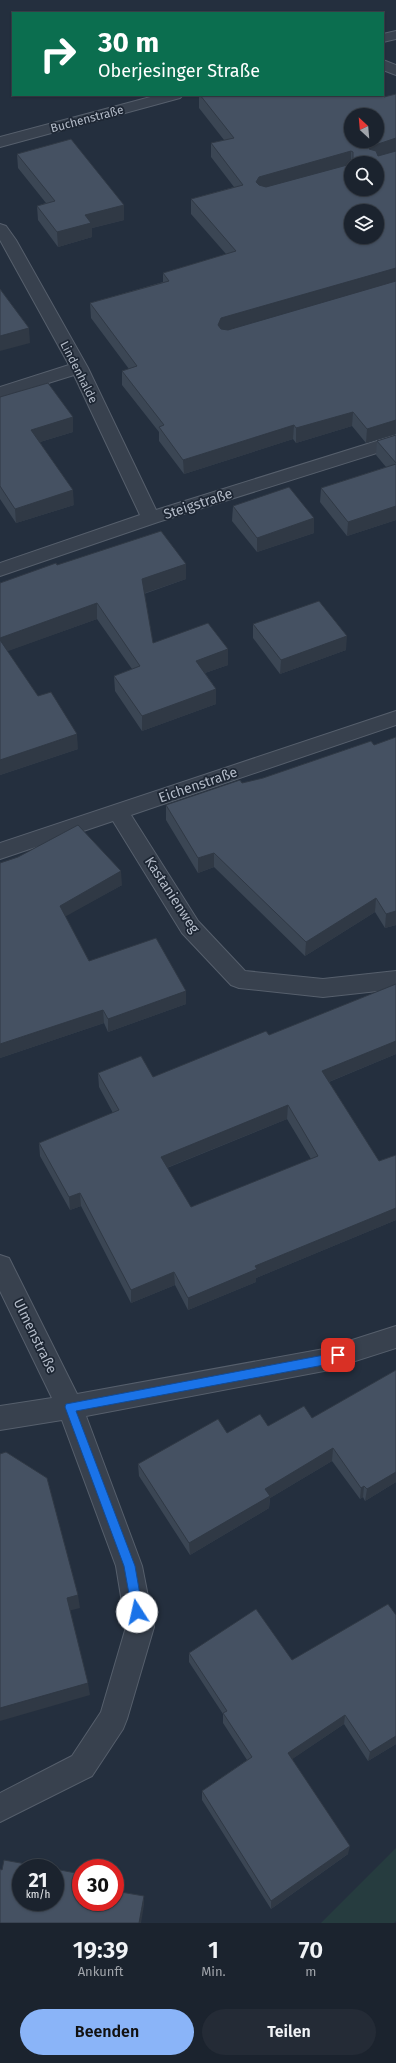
<!DOCTYPE html>
<html lang="de">
<head>
<meta charset="utf-8">
<style>
  :root { --surface:#1b232e; --page:#242b36; --text:#f1f3f6; --muted:#a0a4aa; --line:#39404a; --accent:#8ab4f8 }
  body { margin:0; font-family:"Fira Sans",sans-serif; background:var(--page); color:var(--text); height:100vh; display:flex; flex-direction:column; font-size:15px; white-space:nowrap }
  * { box-sizing:border-box; margin:0 }
  p { font-size:13px; color:var(--muted) }
  .icon { flex:none; width:22px; height:22px; fill:none; stroke:currentColor; stroke-width:2; stroke-linecap:round; stroke-linejoin:round }
  .map { position:relative; height:1923px; overflow:hidden }
  .sheet { display:flex; flex-direction:column; background:var(--surface); flex:1 }
  .sheet>* { flex:none }
  .top-card { position:absolute; left:12px; top:12px; width:372px; height:84px; border-radius:0px; box-shadow:0 1px 3px #0004,0 0 0 1px var(--line); background:#0b6e4f; color:#fff; overflow:hidden }
  .needle { width:26px; rotate:334deg }
  .buttons { position:absolute; left:344px; top:108px; display:grid; gap:8px }
  .buttons a { display:grid; place-items:center; width:40px; height:40px; border-radius:50%; background:var(--surface); box-shadow:0 1px 3px #0004,0 0 0 1px var(--line); font-size:20px }
  .speed { position:absolute; left:12px; top:1859px; display:flex; gap:8px; font-size:20px; font-weight:700; text-align:center }
  .speed>* { display:grid; place-content:center; width:52px; height:52px; border-radius:50%; background:var(--surface); box-shadow:0 1px 3px #0004,0 0 0 1px var(--line); line-height:1 }
  .speed small { font-size:10px; font-weight:400 }
  .speed .limit { border:6px solid #d22; background:#fff; color:#111 }
  .pin { position:absolute; display:grid; place-items:center; width:34px; height:34px; color:#fff; margin:-17px; border-radius:8px; box-shadow:0 2px 6px #0006 }
  .me { position:absolute; width:44px; margin:-22px; rotate:350deg; stroke-linejoin:round; filter:drop-shadow(0 0 3px #0008) }
  .turn { display:flex; align-items:center; gap:14px; height:84px; padding:0 20px; font-size:18px }
  .turn .icon { width:52px; height:52px; stroke-width:2.5 }
  .turn b { display:block; font-size:28px; line-height:34px }
  .eta { display:flex; justify-content:space-evenly; align-items:center; height:68px; text-align:center }
  .eta b { font-size:24px; font-weight:600; line-height:28px }
  .primary-button { display:flex; gap:8px; margin-top:auto; padding:8px 20px }
  .primary-button a { flex:1; height:46px; border-radius:24px; background:var(--accent); color:#111; font-size:16px; font-weight:600; line-height:46px; text-align:center }
  .primary-button a+a { background:var(--page); color:var(--text) }
  .map>svg:first-child { display:block }
  .green { fill:#263c3f }
  .lines { fill:none; stroke-linecap:round; stroke-linejoin:round }
  .street-casing { stroke:#565f6c; stroke-width:2 }
  .street { fill:#38414e; fill-rule:evenodd }
  .wall { fill:#3b4654; fill-rule:evenodd }
  .shaded-wall { fill:#303945 }
  .building { fill:#455162; stroke:#303945; fill-rule:evenodd }
  .route { fill:#1a73e8; stroke:#114b97 }
  .labels { text-anchor:middle; dominant-baseline:central; stroke-width:3.5; stroke-linejoin:round; paint-order:stroke }
  .far-street-label { font-size:12px; fill:#b4bcc9; stroke:#1d2633 }
  .street-label { font-size:14px; fill:#b4bcc9; stroke:#1d2633 }
</style>
</head>
<body>
<div class="map">
<svg width="396" height="1923" viewBox="0 0 396 1923">
  <rect width="100%" height="100%" fill="#242f3e"/>
  <!-- green -->
  <path class="green" d="M 396,1848 L 396,1921 L 394,1923 L 321,1923 Z"/>
  <g class="lines">
    <!-- street casing -->
    <g class="street-casing">
      <g id="street">
        <path d="M 396,31 L 396,39 L 383,42 L 383,34 Z"/>
        <path d="M 383,60 L 396,65 L 396,75 L 383,70 Z"/>
        <path d="M 158,95 L 183,95 L 180,98 L 0,147 L 0,137 Z"/>
        <path d="M 0,224 L 6,226 L 16,240 L 88,368 L 156,510 L 396,435 L 396,447 L 158,522 L 0,576 L 0,563 L 140,515 L 74,375 L 0,398 L 0,387 L 69,365 L 0,240 Z"/>
        <path d="M 396,711 L 396,725 L 131,815 L 198,921 L 245,971 L 323,979 L 396,971 L 396,989 L 323,997 L 239,988 L 231,985 L 182,933 L 113,821 L 0,859 L 0,843 Z"/>
        <path d="M 0,1255 L 9,1258 L 77,1394 L 324,1349 L 396,1326 L 396,1348 L 324,1371 L 86,1416 L 142,1566 L 154,1627 L 127,1719 L 123,1729 L 92,1776 L 0,1822 L 0,1793 L 72,1756 L 101,1712 L 126,1627 L 116,1566 L 62,1420 L 0,1430 L 0,1406 L 52,1398 L 0,1291 Z"/>
      </g>
    </g>
    <!-- street -->
    <use href="#street" class="street"/>
  </g>
  <!-- wall -->
  <g class="wall">
    <path d="M 396,94 L 396,434 L 366,443 L 352,426 L 296,443 L 293,439 L 184,474 L 159,441 L 159,432 L 122,385 L 122,371 L 129,369 L 91,318 L 90,303 L 163,282 L 163,273 L 226,254 L 191,214 L 191,199 L 234,187 L 211,157 L 211,143 L 224,140 L 199,108 L 199,95 L 382,95 L 384,97 ZM 351,163 L 377,163 L 351,189 Z"/>
    <path d="M 17,154 L 124,205 L 124,220 L 92,228 L 92,237 L 58,247 L 38,220 L 37,206 L 46,203 L 18,168 Z"/>
    <path d="M 0,397 L 73,432 L 40,442 L 74,505 L 16,523 L 0,499 Z"/>
    <path d="M 396,435 L 396,520 L 347,536 L 320,502 L 321,488 L 386,467 L 376,455 L 377,441 Z"/>
    <path d="M 233,506 L 314,518 L 314,533 L 257,552 L 232,521 Z"/>
    <path d="M 57,565 L 186,579 L 144,594 L 153,643 L 228,665 L 205,673 L 216,689 L 216,704 L 142,731 L 115,691 L 114,676 L 132,669 L 97,619 L 7,651 L 38,696 L 78,749 L 0,775 L 0,583 Z"/>
    <path d="M 253,624 L 346,650 L 280,674 L 253,638 Z"/>
    <path d="M 371,741 L 396,925 L 385,928 L 375,912 L 305,956 L 214,867 L 198,873 L 166,820 L 166,805 L 263,778 Z"/>
    <path d="M 0,863 L 122,885 L 65,916 L 89,961 L 186,1004 L 108,1032 L 104,1023 L 0,1058 Z"/>
    <path d="M 396,984 L 396,1054 L 329,1082 L 379,1161 L 396,1155 L 396,1220 L 256,1278 L 256,1282 L 188,1310 L 175,1285 L 131,1303 L 81,1206 L 70,1210 L 40,1156 L 39,1143 L 113,1113 L 99,1087 L 98,1073 L 153,1077 L 269,1035 ZM 287,1119 L 311,1159 L 191,1207 L 167,1168 Z"/>
    <path d="M 396,1370 L 396,1482 L 365,1501 L 363,1497 L 360,1499 L 332,1461 L 270,1498 L 269,1508 L 190,1555 L 139,1476 L 138,1464 L 227,1433 L 312,1418 Z"/>
    <path d="M 396,1615 L 396,1744 L 368,1761 L 344,1724 L 292,1759 L 348,1854 L 271,1909 L 202,1800 L 202,1791 L 247,1760 L 223,1723 L 223,1714 L 189,1662 L 189,1653 L 292,1660 Z"/>
  </g>
  <!-- shaded-wall -->
  <g class="shaded-wall">
    <path d="M 396,138 L 396,152 L 371,160 L 369,149 L 372,146 Z"/>
    <path d="M 351,151 L 351,165 L 259,191 L 256,182 L 259,177 Z"/>
    <path d="M 124,205 L 124,220 L 92,228 L 92,237 L 58,247 L 57,232 L 85,215 Z"/>
    <path d="M 396,268 L 396,282 L 218,339 L 218,325 L 221,318 Z"/>
    <path d="M 29,328 L 30,343 L 0,351 L 0,336 Z"/>
    <path d="M 353,412 L 352,426 L 296,443 L 296,428 Z"/>
    <path d="M 73,417 L 73,432 L 33,444 L 31,430 Z"/>
    <path d="M 396,420 L 396,434 L 366,443 L 367,429 Z"/>
    <path d="M 294,425 L 293,439 L 184,474 L 183,460 Z"/>
    <path d="M 73,490 L 74,505 L 16,523 L 15,509 Z"/>
    <path d="M 396,506 L 396,520 L 347,536 L 348,522 Z"/>
    <path d="M 314,518 L 314,533 L 257,552 L 257,538 Z"/>
    <path d="M 186,564 L 186,579 L 142,594 L 142,579 Z"/>
    <path d="M 97,603 L 97,619 L 0,654 L 0,638 Z"/>
    <path d="M 347,636 L 346,650 L 280,674 L 281,660 Z"/>
    <path d="M 228,649 L 228,665 L 196,676 L 196,661 Z"/>
    <path d="M 216,689 L 216,704 L 142,731 L 142,716 Z"/>
    <path d="M 77,734 L 78,749 L 0,775 L 0,760 Z"/>
    <path d="M 214,853 L 214,867 L 198,873 L 198,858 Z"/>
    <path d="M 121,871 L 122,885 L 61,919 L 60,906 Z"/>
    <path d="M 376,898 L 375,912 L 305,956 L 306,942 Z"/>
    <path d="M 396,911 L 396,925 L 385,928 L 386,914 Z"/>
    <path d="M 186,991 L 186,1004 L 108,1032 L 108,1019 Z"/>
    <path d="M 103,1010 L 104,1023 L 0,1058 L 0,1044 Z"/>
    <path d="M 396,1041 L 396,1054 L 321,1085 L 322,1071 Z"/>
    <path d="M 288,1105 L 287,1119 L 161,1170 L 161,1157 Z"/>
    <path d="M 80,1193 L 81,1206 L 70,1210 L 69,1197 Z"/>
    <path d="M 396,1208 L 396,1220 L 256,1278 L 256,1282 L 188,1310 L 188,1298 L 255,1266 Z"/>
    <path d="M 174,1272 L 175,1285 L 131,1303 L 131,1290 Z"/>
    <path d="M 333,1448 L 332,1461 L 270,1498 L 269,1508 L 190,1555 L 189,1543 L 265,1489 Z"/>
    <path d="M 396,1472 L 396,1482 L 365,1501 L 367,1489 Z"/>
    <path d="M 364,1486 L 363,1497 L 360,1499 L 361,1488 Z"/>
    <path d="M 78,1595 L 80,1608 L 68,1611 L 67,1598 Z"/>
    <path d="M 88,1683 L 90,1695 L 0,1721 L 0,1708 Z"/>
    <path d="M 345,1715 L 344,1724 L 288,1762 L 288,1753 Z"/>
    <path d="M 396,1736 L 396,1744 L 368,1761 L 370,1752 Z"/>
    <path d="M 350,1846 L 348,1854 L 271,1909 L 271,1901 Z"/>
    <path d="M 144,1896 L 144,1905 L 141,1923 L 139,1923 Z"/>
  </g>
  <!-- building -->
  <g class="building">
    <path d="M 396,94 L 396,138 L 372,146 L 369,149 L 376,151 L 378,156 L 396,151 L 396,268 L 221,318 L 218,325 L 221,329 L 228,330 L 396,281 L 396,420 L 367,429 L 353,412 L 296,428 L 294,425 L 183,460 L 159,427 L 164,425 L 122,371 L 137,366 L 90,303 L 169,281 L 163,273 L 236,251 L 191,199 L 243,185 L 211,143 L 234,138 L 200,95 L 382,95 L 384,97 ZM 351,115 L 377,115 L 377,141 L 351,141 ZM 351,151 L 353,152 L 353,163 L 377,163 L 377,189 L 351,189 L 351,164 L 266,187 L 259,185 L 256,182 L 259,177 ZM 351,211 L 377,211 L 377,237 L 351,237 Z"/>
    <path d="M 71,139 L 124,205 L 85,215 L 91,223 L 57,232 L 37,206 L 55,201 L 17,154 Z"/>
    <path d="M 0,289 L 29,328 L 0,336 Z"/>
    <path d="M 48,383 L 73,417 L 31,430 L 73,490 L 15,509 L 0,486 L 0,397 Z"/>
    <path d="M 396,435 L 396,463 L 377,441 Z"/>
    <path d="M 396,464 L 396,506 L 348,522 L 321,488 Z"/>
    <path d="M 289,487 L 314,518 L 257,538 L 233,506 Z"/>
    <path d="M 161,531 L 186,564 L 142,579 L 153,643 L 208,623 L 228,649 L 196,661 L 216,689 L 142,716 L 114,676 L 140,666 L 97,603 L 0,638 L 0,583 L 56,563 L 57,565 Z"/>
    <path d="M 319,601 L 347,636 L 281,660 L 253,624 Z"/>
    <path d="M 0,640 L 38,696 L 51,692 L 77,734 L 0,760 Z"/>
    <path d="M 396,737 L 396,911 L 386,914 L 376,898 L 306,942 L 214,853 L 198,858 L 166,805 L 240,780 L 242,783 L 263,778 L 371,741 L 374,745 Z"/>
    <path d="M 78,825 L 121,871 L 60,906 L 89,961 L 156,938 L 186,991 L 108,1019 L 103,1010 L 0,1044 L 0,863 L 18,857 Z"/>
    <path d="M 396,984 L 396,1041 L 322,1071 L 379,1161 L 396,1155 L 396,1208 L 255,1266 L 257,1269 L 188,1298 L 174,1272 L 131,1290 L 80,1193 L 69,1197 L 39,1143 L 119,1110 L 98,1073 L 141,1056 L 153,1077 L 266,1031 L 269,1035 ZM 288,1105 L 318,1156 L 191,1207 L 161,1157 Z"/>
    <path d="M 396,1370 L 396,1472 L 367,1489 L 364,1486 L 361,1488 L 333,1448 L 265,1489 L 270,1496 L 189,1543 L 138,1464 L 218,1419 L 227,1433 L 260,1414 L 268,1426 L 304,1406 L 312,1418 Z"/>
    <path d="M 6,1452 L 47,1478 L 78,1595 L 67,1598 L 88,1683 L 0,1708 L 0,1454 Z"/>
    <path d="M 388,1604 L 396,1615 L 396,1736 L 370,1752 L 345,1715 L 288,1753 L 350,1846 L 271,1901 L 202,1791 L 252,1757 L 223,1713 L 227,1711 L 189,1653 L 256,1609 L 292,1660 Z"/>
    <path d="M 4,1860 L 48,1868 L 21,1868 L 21,1902 L 55,1902 L 55,1869 L 81,1874 L 81,1902 L 115,1902 L 115,1891 L 144,1896 L 139,1923 L 0,1923 L 0,1869 L 2,1870 Z"/>
  </g>
  <!-- route -->
  <path class="route" d="M 338,1351 L 343,1355 L 342,1359 L 324,1365 L 76,1411 L 135,1566 L 143,1612 L 141,1616 L 137,1617 L 133,1616 L 124,1566 L 65,1407 L 66,1404 L 324,1355 Z"/>
  <g class="labels">
    <!-- far-street labels -->
    <g class="far-street-label">
      <text transform="translate(87 119) rotate(-15)">Buchenstraße</text>
      <text transform="translate(79 372) rotate(63)">Lindenhalde</text>
    </g>
    <!-- street labels -->
    <g class="street-label">
      <text transform="translate(198 504) rotate(-18)">Steigstraße</text>
      <text transform="translate(198 785) rotate(-19)">Eichenstraße</text>
      <text transform="translate(172 895) rotate(57)">Kastanienweg</text>
      <text transform="translate(35 1336) rotate(64)">Ulmenstraße</text>
    </g>
  </g>
</svg>
<div class="buttons">
<a><svg class="needle" viewBox="-14 -14 28 28"><path d="M0-13l5 13h-10z" fill="#e53935"/><path d="M0 13l5-13h-10z" fill="#a0a4aa"/></svg></a>
<a><svg class="icon" aria-label="search" viewBox="0 0 24 24"><circle cx="10" cy="10" r="6"/><path d="M15 15l6 6"/></svg></a>
<a><svg class="icon" aria-label="layers" viewBox="0 0 24 24"><path d="M12 4l9 5-9 5-9-5zM3 14l9 5 9-5"/></svg></a>
</div>
<div class="speed"><div>21<small>km/h</small></div><div class="limit">30</div></div>
<div class="pin" style="left:338px;top:1355px;background:#d93025"><svg class="icon" aria-label="arrive" viewBox="0 0 24 24"><path d="M6 21V4h12l-3 4 3 4H6"/></svg></div>
<svg class="me" style="left:137px;top:1612px" viewBox="-20 -20 40 40"><circle r="19" fill="#fff"/><path d="M0-13L10 11 0 6-10 11z" fill="#1a73e8"/></svg>
<div class="top-card">
<div class="turn"><svg class="icon" aria-label="right" viewBox="0 0 24 24"><path d="M7 20v-9h11M14 6l5 5-5 5"/></svg><div><b>30 m</b>Oberjesinger Straße</div></div>
</div>
</div>
<section class="sheet">
<div class="eta">
<div><b>19:39</b><p>Ankunft</p></div>
<div><b>1</b><p>Min.</p></div>
<div><b>70</b><p>m</p></div>
</div>
<div class="primary-button"><a>Beenden</a><a>Teilen</a></div>
</section>
</body>
</html>
